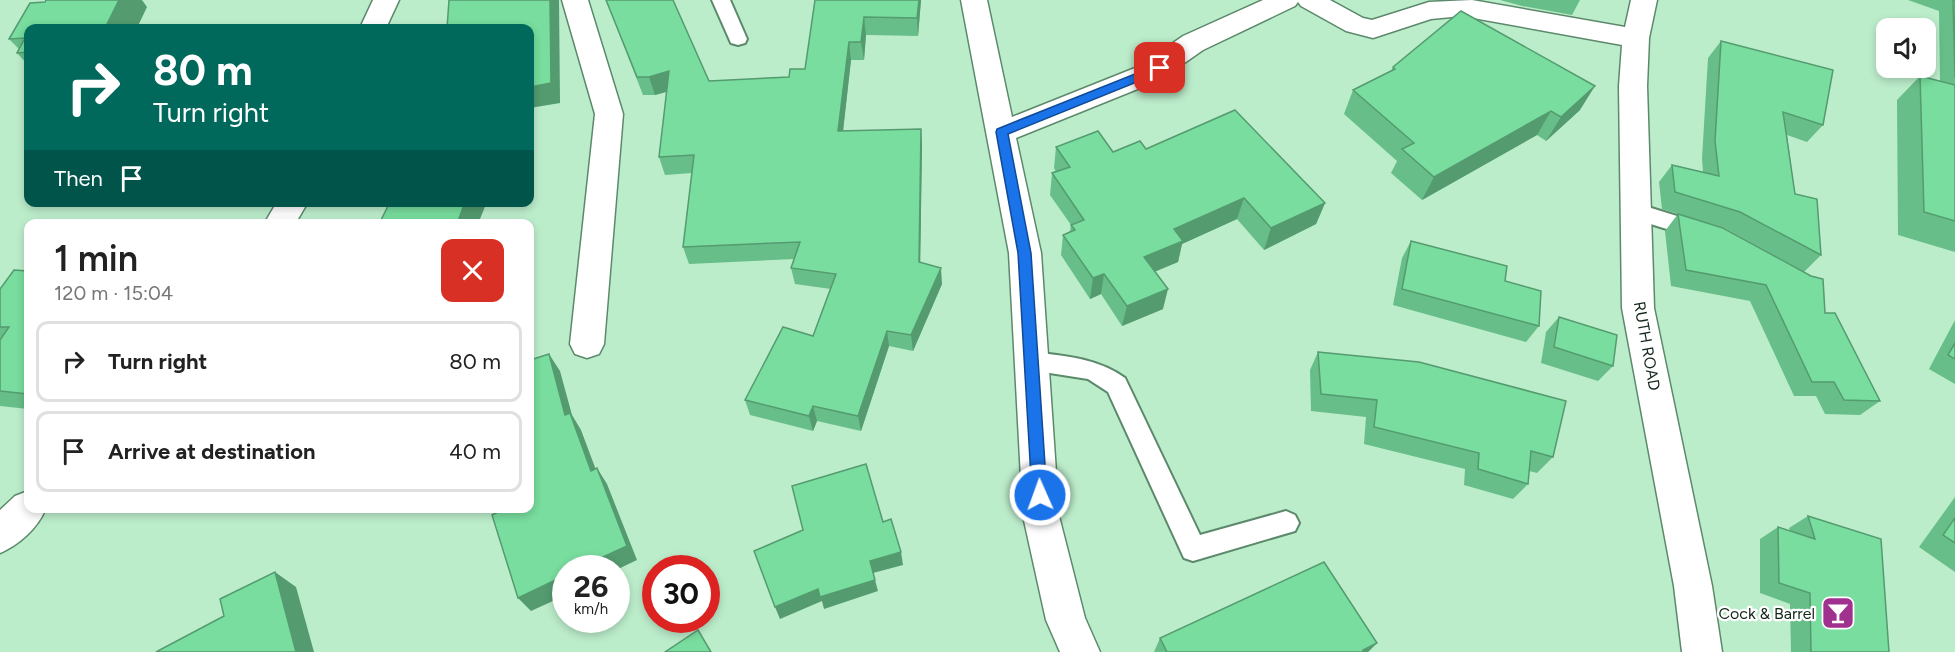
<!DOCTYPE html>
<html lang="en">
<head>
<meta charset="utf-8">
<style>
  :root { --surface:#fff; --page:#f6f6f6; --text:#222; --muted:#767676; --line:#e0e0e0 }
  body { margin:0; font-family:Figtree,sans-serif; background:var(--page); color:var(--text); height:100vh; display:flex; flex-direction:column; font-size:22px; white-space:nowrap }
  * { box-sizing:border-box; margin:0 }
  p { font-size:20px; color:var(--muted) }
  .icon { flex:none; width:33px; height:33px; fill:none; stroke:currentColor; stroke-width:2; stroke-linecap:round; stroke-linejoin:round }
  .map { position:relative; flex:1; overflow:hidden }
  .drawer { position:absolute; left:24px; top:219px; width:510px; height:294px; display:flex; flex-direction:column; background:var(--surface); border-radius:12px; box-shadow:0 3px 9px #0003 }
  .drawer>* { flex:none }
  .guide { position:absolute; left:24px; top:24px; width:510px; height:183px; border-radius:12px; box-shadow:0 3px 9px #0003; background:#00695c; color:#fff; overflow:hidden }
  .controls { position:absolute; left:1876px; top:18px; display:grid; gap:12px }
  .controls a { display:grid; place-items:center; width:60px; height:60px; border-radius:12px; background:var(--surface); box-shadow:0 3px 9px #0003; font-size:30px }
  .speed { position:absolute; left:552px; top:555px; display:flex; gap:12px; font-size:30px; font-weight:700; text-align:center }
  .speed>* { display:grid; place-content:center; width:78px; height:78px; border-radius:50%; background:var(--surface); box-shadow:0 3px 9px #0003; line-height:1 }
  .speed small { font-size:15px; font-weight:400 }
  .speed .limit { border:9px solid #d22; background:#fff; color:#111 }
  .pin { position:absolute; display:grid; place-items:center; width:51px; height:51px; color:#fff; margin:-26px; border-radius:12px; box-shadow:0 3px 9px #0006 }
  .me { position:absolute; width:66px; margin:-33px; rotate:358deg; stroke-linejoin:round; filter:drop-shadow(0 0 4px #0008) }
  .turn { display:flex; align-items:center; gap:21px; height:126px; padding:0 30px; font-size:27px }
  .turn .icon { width:78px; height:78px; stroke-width:2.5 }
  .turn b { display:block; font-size:42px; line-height:51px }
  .then { display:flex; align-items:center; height:57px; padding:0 30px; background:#0003; gap:12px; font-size:22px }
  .round { display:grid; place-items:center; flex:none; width:63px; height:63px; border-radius:12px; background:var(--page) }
  .overview { display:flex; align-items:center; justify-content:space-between; height:102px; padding:0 30px }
  h1 { font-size:36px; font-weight:600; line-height:45px }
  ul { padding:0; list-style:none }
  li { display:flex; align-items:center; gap:18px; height:81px; margin:0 12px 9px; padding:0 18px; border:3px solid var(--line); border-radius:12px }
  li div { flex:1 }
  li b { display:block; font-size:22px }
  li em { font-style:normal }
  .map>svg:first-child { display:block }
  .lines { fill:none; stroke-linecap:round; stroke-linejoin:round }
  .service-casing { stroke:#5c896b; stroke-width:4 }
  .minor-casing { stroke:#5c896b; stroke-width:3 }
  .service { fill:#fff; fill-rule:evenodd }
  .minor { fill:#fff; fill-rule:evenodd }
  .wall { fill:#67be88 }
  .shaded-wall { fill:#549b6f }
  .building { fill:#78dd9e; stroke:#549b6f; stroke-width:1.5 }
  .route { fill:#1a73e8; stroke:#114b97; stroke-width:1.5 }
  .labels { text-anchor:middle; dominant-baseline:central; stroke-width:4.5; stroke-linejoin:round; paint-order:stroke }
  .street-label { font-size:16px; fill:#14271b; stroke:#fff }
  .poi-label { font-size:16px; fill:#14271b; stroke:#fff; text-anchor:end }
</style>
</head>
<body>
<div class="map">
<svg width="1955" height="652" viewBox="0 0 1955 652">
  <rect width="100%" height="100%" fill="#bcedcb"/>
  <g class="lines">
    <!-- service casing -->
    <g class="service-casing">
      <g id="service">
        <path d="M 712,0 L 730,0 L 747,39 L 745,43 L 738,45 L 731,43 Z"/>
        <path d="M 1635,203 L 1706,225 L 1710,231 L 1706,237 L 1699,239 L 1628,217 L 1625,211 L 1628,205 Z"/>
        <path d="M 1032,352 C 1065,356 1097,358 1125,378 L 1200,535 L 1286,511 L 1295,515 L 1299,523 L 1295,531 L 1193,561 L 1184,558 L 1108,392 L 1088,379 L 1024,369 L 1020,362 L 1024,355 Z"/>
      </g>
    </g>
    <!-- minor casing -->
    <g class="minor-casing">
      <g id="minor">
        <path d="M 373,0 L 399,0 L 386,28 L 360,28 Z"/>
        <path d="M 562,0 L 588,0 L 623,114 L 604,344 L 599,354 L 587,358 L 575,354 L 570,344 L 595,114 Z"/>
        <path d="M 961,0 L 987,0 L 1012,117 L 1140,66 L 1183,36 L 1263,0 L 1330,0 L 1363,18 L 1372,20 L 1429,2 L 1472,0 L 1625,27 L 1631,0 L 1657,0 L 1649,38 L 1647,86 L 1654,308 L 1712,586 L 1722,652 L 1682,652 L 1674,586 L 1622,308 L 1619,86 L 1622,45 L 1462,16 L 1431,19 L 1373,38 L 1346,31 L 1301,6 L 1298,2 L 1295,6 L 1203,50 L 1160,80 L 1016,138 L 1041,253 L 1059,516 L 1085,618 L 1100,652 L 1060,652 L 1046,620 L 1023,516 L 1009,253 Z"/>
        <path d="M 277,202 L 308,202 L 295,224 L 264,224 Z"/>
        <path d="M 28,491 L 28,508 L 46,508 C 38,528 19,545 0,553 L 0,510 L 15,496 Z"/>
      </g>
    </g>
    <!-- service -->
    <use href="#service" class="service"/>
    <!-- minor -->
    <use href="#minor" class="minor"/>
  </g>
  <!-- wall -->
  <g class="wall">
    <path d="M 606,0 L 673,0 L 709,81 L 789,77 L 805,69 L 815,0 L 921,0 L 918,36 L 866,35 L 864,60 L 851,60 L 843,131 L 921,129 L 922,146 L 920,262 L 942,284 L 913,351 L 889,346 L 861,431 L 817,421 L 813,431 L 750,415 L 745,400 L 813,336 L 831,289 L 795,284 L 791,268 L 794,259 L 689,264 L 683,247 L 692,173 L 665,175 L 659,157 L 667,92 L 655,95 L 643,95 Z"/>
    <path d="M 1500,0 L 1580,0 L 1572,15 L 1522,6 Z"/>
    <path d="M 1908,0 L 1955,0 L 1955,252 L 1898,235 L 1897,100 L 1920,76 L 1940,81 L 1939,11 Z"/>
    <path d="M 45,2 L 147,7 L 28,28 L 28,65 L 17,53 L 19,49 L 9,39 Z"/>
    <path d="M 1721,41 L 1823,125 L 1807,142 L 1787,135 L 1795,194 L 1821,255 L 1804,272 L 1725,228 L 1662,209 L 1659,182 L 1672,165 L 1703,172 L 1702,158 L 1708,58 Z"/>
    <path d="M 1393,67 L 1580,110 L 1546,141 L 1537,135 L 1422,200 L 1391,173 L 1397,161 L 1344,114 L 1353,90 L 1391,71 Z"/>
    <path d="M 1056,147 L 1113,152 L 1146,149 L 1325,203 L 1316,224 L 1264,250 L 1237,219 L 1182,244 L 1178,262 L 1155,271 L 1163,309 L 1122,326 L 1101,294 L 1090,299 L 1061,255 L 1063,235 L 1070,231 L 1071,225 L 1050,195 L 1052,173 L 1056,172 L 1054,168 Z"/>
    <path d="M 1678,214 L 1825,313 L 1880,401 L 1860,415 L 1825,414 L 1816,396 L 1794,396 L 1750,301 L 1671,286 L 1665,231 Z"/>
    <path d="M 1411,241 L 1505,281 L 1539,326 L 1526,342 L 1393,305 L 1402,258 Z"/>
    <path d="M 28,271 L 28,409 L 0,406 L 0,289 Z"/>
    <path d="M 1559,317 L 1613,366 L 1598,381 L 1541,363 L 1546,332 Z"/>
    <path d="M 1955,320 L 1955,384 L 1929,369 Z"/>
    <path d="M 1318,352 L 1553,457 L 1537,473 L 1529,471 L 1528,484 L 1513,499 L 1464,485 L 1465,469 L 1364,444 L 1366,417 L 1311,411 L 1310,370 Z"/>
    <path d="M 1955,497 L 1955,572 L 1919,547 Z"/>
    <path d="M 1808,516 L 1889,652 L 1791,652 L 1790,604 L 1760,593 L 1760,539 L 1778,527 L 1790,531 L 1789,528 Z"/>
    <path d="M 1160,638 L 1377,643 L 1368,652 L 1154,652 Z"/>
  </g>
  <!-- shaded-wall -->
  <g class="shaded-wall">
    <path d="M 119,0 L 142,0 L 147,7 L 137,28 L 105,28 Z"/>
    <path d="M 550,0 L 559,0 L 560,103 L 530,108 L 530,87 Z"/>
    <path d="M 919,0 L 921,0 L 918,36 L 917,18 Z"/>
    <path d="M 864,17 L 866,35 L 864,60 L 861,42 Z"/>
    <path d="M 849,42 L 851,60 L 841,149 L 838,131 Z"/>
    <path d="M 669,71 L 675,89 L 655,95 L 649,77 Z"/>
    <path d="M 1595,86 L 1580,110 L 1546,141 L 1561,117 Z"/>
    <path d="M 1551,111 L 1537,135 L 1422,200 L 1434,177 Z"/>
    <path d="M 921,129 L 922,146 L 920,279 L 919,262 Z"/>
    <path d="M 1244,198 L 1237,219 L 1182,244 L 1178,262 L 1140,278 L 1144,257 L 1174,229 Z"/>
    <path d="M 465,202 L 485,202 L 486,204 L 478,224 L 457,224 Z"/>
    <path d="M 1325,203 L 1316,224 L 1264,250 L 1271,228 Z"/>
    <path d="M 941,268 L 942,284 L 913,351 L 911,335 Z"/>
    <path d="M 1104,274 L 1101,294 L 1090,299 L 1093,278 Z"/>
    <path d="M 1168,289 L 1163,309 L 1122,326 L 1127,306 Z"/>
    <path d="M 887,331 L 889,346 L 861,431 L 858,416 Z"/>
    <path d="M 549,354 L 560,371 L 572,415 L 581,430 L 602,486 L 591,471 L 565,415 Z"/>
    <path d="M 813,406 L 817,421 L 813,431 L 809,416 Z"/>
    <path d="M 597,468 L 607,484 L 637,560 L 616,570 L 616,568 L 579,568 Z"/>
    <path d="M 901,552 L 903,565 L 873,573 L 870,561 Z"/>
    <path d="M 275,572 L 296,587 L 314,652 L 296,652 Z"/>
    <path d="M 566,575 L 566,595 L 531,611 L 518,598 Z"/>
    <path d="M 875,580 L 878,591 L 824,609 L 822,601 L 780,619 L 775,607 L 818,589 Z"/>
    <path d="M 1377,643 L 1368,652 L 1361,652 L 1363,650 Z"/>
  </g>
  <!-- building -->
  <g class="building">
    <path d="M 46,0 L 119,0 L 105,28 L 28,28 L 28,52 L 17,53 L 25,38 L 9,39 L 30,3 L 45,2 Z"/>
    <path d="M 449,0 L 550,0 L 551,83 L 530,87 L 530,28 L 447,28 Z"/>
    <path d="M 606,0 L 673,0 L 709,81 L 789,77 L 790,69 L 805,69 L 815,0 L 919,0 L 917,18 L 864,17 L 861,42 L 849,42 L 838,131 L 921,129 L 919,262 L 941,268 L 911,335 L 887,331 L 858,416 L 813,406 L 809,416 L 745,400 L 783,327 L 813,336 L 836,274 L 791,268 L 800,242 L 683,247 L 694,155 L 659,157 L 669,71 L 649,77 L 637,77 Z"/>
    <path d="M 1953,0 L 1955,0 L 1955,78 Z"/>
    <path d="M 1461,11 L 1595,86 L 1561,117 L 1551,111 L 1434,177 L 1402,149 L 1414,143 L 1353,90 L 1395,69 L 1393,67 Z"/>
    <path d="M 1721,41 L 1833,70 L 1823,125 L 1783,112 L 1795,194 L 1817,199 L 1821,255 L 1740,212 L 1675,192 L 1672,165 L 1719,176 L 1715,141 Z"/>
    <path d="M 1920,76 L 1955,85 L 1955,221 L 1924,212 Z"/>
    <path d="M 1235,110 L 1325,203 L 1271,228 L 1244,198 L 1174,229 L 1183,241 L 1144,257 L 1168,289 L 1127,306 L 1104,274 L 1093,278 L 1063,235 L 1075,230 L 1071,225 L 1084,220 L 1052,173 L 1070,167 L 1056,147 L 1098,131 L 1113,152 L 1140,141 L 1146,149 Z"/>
    <path d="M 390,202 L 465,202 L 457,224 L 379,224 Z"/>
    <path d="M 1678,214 L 1723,228 L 1811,276 L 1823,279 L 1825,313 L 1835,313 L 1880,401 L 1844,400 L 1834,382 L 1812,382 L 1766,285 L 1686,270 Z"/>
    <path d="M 1411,241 L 1507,266 L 1505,281 L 1541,291 L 1539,326 L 1402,289 Z"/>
    <path d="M 14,270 L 28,271 L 28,394 L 0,391 L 0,340 L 9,327 L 0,327 L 0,289 Z"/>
    <path d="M 1559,317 L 1617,335 L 1613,366 L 1554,347 Z"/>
    <path d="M 1955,343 L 1955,359 L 1948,355 Z"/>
    <path d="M 1318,352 L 1419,362 L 1566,401 L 1553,457 L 1531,451 L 1528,484 L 1478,469 L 1479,453 L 1374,427 L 1377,400 L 1321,394 Z"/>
    <path d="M 549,354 L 565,415 L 570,413 L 591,471 L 597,468 L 627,546 L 579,568 L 566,568 L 566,575 L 518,598 L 492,515 L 498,512 L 497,508 L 530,508 L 530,360 Z"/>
    <path d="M 866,464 L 883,522 L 891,519 L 901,552 L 870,561 L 875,580 L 820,597 L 818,589 L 775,607 L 754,551 L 803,530 L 792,486 Z"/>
    <path d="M 1808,516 L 1881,539 L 1889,652 L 1811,652 L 1810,593 L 1779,583 L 1778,527 L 1815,539 Z"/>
    <path d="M 1955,518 L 1955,543 L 1943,535 Z"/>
    <path d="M 1324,562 L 1377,643 L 1363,650 L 1364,652 L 1167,652 L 1160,638 Z"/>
    <path d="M 275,572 L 296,652 L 156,652 L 224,616 L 220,599 Z"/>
    <path d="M 698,630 L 711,652 L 665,652 Z"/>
  </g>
  <!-- route -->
  <path class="route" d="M 1160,64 L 1164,65 L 1164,71 L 1008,134 L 1031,253 L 1047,495 L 1045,500 L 1040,502 L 1034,500 L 1032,495 L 1018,253 L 996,132 L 997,129 Z"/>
  <!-- icons -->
  <defs>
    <g id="bar-square" transform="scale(1.725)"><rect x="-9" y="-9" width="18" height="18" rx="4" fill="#a0318e" stroke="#fff"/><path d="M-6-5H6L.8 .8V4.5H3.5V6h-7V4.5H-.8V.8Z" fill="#fff"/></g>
  </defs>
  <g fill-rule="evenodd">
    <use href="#bar-square" x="1838" y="613"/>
  </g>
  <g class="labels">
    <!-- street labels -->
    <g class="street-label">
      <text transform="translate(1647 346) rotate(80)">RUTH ROAD</text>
    </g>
    <!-- poi labels -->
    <g class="poi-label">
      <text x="1815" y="613">Cock &amp; Barrel</text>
    </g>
  </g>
</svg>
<div class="controls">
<a><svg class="icon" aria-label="sound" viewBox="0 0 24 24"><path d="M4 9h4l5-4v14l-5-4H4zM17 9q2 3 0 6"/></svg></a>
</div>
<div class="speed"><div>26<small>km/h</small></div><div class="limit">30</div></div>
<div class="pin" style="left:1160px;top:68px;background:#d93025"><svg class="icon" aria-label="arrive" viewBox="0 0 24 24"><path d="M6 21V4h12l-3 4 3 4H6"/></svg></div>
<svg class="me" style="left:1040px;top:495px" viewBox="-20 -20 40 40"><circle r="17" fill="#1a73e8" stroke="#fff" stroke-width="3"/><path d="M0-11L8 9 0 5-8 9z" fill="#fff"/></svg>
<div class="guide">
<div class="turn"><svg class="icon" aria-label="right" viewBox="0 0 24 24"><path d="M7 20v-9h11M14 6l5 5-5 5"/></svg><div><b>80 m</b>Turn right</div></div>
<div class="then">Then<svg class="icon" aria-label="arrive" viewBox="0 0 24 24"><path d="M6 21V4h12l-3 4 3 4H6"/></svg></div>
</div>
<section class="drawer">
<div class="overview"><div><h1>1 min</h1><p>120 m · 15:04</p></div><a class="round" style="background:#d93025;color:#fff"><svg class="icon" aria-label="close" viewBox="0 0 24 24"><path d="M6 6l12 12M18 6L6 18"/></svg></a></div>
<ul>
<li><svg class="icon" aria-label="right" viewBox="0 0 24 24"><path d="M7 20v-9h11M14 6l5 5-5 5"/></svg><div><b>Turn right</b></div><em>80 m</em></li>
<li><svg class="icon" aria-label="arrive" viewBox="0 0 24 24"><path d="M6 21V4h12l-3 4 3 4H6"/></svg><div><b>Arrive at destination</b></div><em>40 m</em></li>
</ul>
</section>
</div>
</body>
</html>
